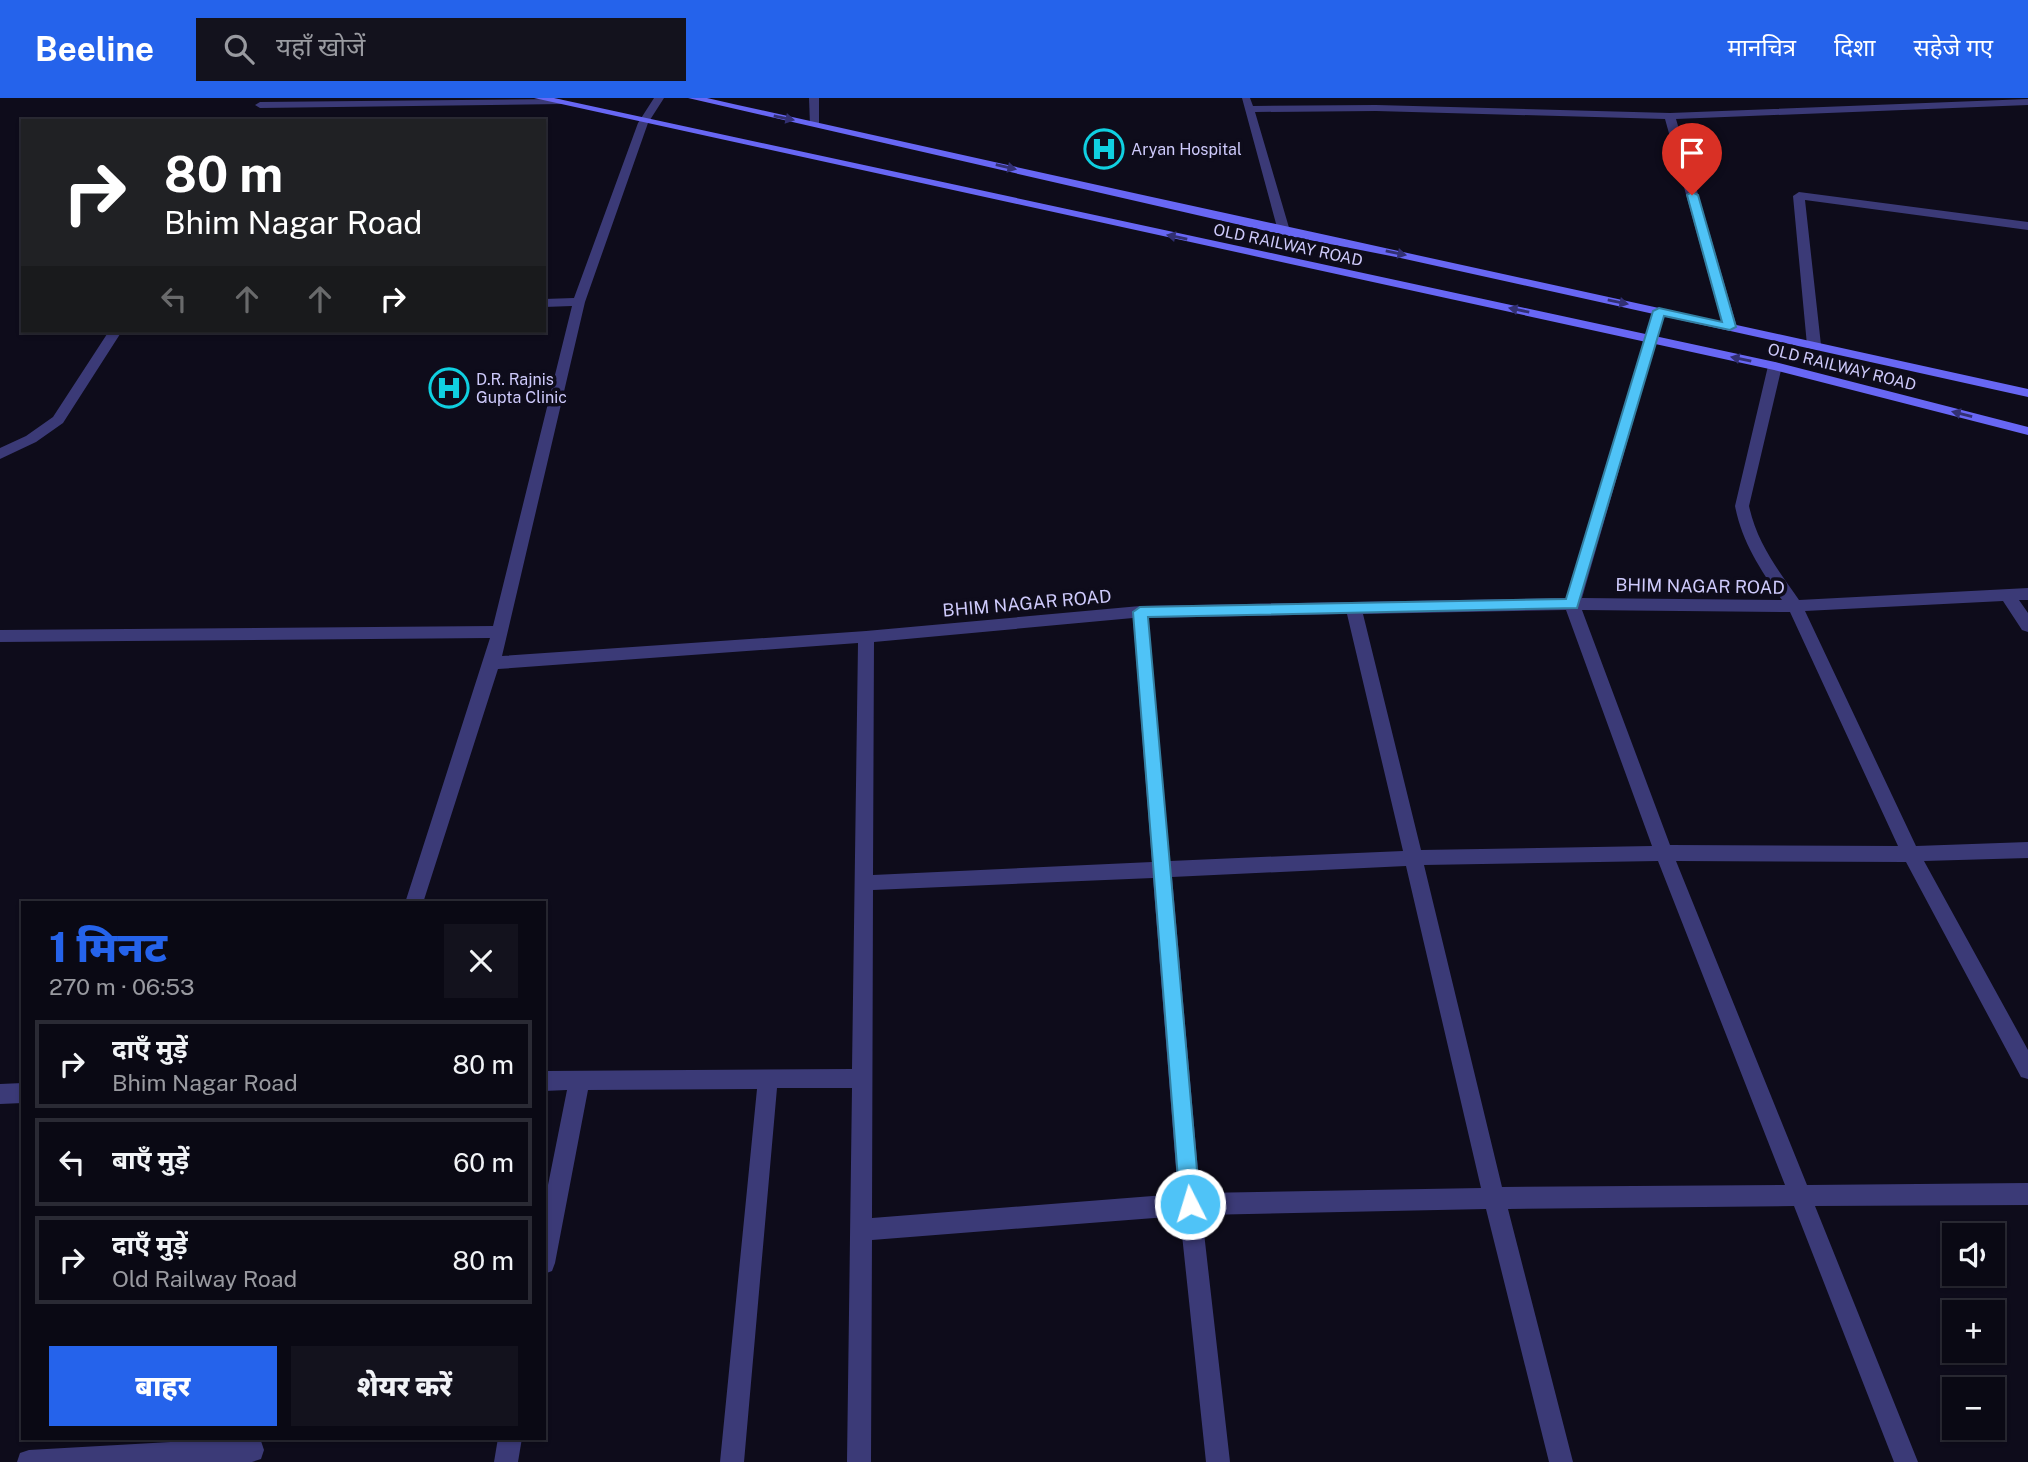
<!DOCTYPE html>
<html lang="hi">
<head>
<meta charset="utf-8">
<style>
  :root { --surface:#0a0914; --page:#13121d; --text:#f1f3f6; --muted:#999aa0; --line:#2a2a34; --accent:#2563eb }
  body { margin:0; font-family:"Public Sans","Noto Sans Devanagari",sans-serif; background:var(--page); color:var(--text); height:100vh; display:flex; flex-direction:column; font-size:26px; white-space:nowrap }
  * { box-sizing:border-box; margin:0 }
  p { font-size:23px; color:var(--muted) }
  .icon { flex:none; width:38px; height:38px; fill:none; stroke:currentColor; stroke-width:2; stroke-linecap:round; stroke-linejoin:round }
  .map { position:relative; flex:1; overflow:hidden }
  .details { position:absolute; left:21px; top:803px; width:525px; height:539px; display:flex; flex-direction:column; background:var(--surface); border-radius:0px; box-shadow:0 2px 5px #0004,0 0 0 2px var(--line) }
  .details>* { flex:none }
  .hud { position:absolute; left:21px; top:21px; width:525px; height:214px; border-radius:0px; box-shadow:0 2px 5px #0004,0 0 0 2px var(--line); background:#202124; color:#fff; overflow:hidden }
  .buttons { position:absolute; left:1942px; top:1125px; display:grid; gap:14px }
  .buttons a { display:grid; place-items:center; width:63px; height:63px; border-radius:0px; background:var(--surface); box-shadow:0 2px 5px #0004,0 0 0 2px var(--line); font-size:35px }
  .pin { position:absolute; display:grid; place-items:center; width:60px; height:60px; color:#fff; margin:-72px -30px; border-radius:50% 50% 50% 0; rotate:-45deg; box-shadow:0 0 7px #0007 }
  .pin .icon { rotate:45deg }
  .me { position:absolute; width:77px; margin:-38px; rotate:355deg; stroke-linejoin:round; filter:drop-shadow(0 0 5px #0008) }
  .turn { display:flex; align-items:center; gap:24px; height:147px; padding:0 28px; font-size:32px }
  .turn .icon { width:91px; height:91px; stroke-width:2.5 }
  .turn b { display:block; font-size:49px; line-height:60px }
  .lanes { display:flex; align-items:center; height:66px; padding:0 28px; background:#0003; justify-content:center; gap:35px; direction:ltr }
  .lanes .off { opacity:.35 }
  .round { display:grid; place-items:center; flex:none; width:74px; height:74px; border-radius:0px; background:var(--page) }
  .overview { display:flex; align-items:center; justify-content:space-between; height:119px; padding:0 28px }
  h1 { font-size:42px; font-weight:800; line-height:52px; color:var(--accent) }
  .primary-button { display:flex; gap:14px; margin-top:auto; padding:14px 28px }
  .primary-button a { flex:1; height:80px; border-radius:0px; background:var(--accent); color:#fff; font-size:28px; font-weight:800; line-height:80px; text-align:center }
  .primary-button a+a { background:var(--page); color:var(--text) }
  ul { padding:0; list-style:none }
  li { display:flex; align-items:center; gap:21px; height:88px; margin:0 14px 10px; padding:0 14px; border:4px solid var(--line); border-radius:0px }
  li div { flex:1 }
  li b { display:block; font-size:26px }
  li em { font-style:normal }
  header { display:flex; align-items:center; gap:42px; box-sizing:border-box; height:98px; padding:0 35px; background:var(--accent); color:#fff }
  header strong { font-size:33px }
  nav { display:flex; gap:38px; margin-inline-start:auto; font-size:24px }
  .search { width:490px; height:63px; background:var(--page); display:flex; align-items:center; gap:18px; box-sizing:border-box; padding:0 24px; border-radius:0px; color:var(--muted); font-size:26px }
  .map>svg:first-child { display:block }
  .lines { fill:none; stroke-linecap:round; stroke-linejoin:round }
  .minor { fill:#3b3a77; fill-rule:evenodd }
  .secondary { fill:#6867f4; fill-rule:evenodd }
  .oneway { fill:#323072 }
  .route { fill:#4fc3f7; stroke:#337fa1; stroke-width:2 }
  .labels { text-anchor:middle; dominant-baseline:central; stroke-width:7; stroke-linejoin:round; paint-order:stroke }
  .far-poi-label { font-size:16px; fill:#cecafb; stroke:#0e0c1b; text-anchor:start }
  .far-street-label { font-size:16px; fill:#cecafb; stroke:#0e0c1b }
  .street-label { font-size:18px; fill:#cecafb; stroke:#0e0c1b }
</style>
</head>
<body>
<header>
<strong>Beeline</strong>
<div class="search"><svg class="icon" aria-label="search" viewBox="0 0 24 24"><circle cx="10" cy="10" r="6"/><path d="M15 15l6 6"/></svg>यहाँ खोजें</div>
<nav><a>मानचित्र</a><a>दिशा</a><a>सहेजे गए</a></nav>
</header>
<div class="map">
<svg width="2028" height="1364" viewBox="0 0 2028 1364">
  <rect width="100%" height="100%" fill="#0e0c1b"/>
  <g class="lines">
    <!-- minor -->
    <g class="minor">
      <path d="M 654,0 L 664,0 L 648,25 L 585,204 L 502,558 L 866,533 L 1140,508 L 1566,500 L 1653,213 L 1659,209 L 1665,213 L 1582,500 L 1782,502 C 1761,473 1742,444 1735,408 L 1768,268 L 1775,264 L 1782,268 L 1749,408 C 1757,445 1778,472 1799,502 L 2028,490 L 2028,502 L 2019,502 L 2028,515 L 2028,534 L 2022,532 L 2003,503 L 1805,513 L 1916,748 L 2028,744 L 2028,760 L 1924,763 L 2028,952 L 2028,981 L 2021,979 L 1906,764 L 1676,763 L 1807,1087 L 2028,1085 L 2028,1107 L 1815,1108 L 1918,1364 L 1894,1364 L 1794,1108 L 1508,1111 L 1573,1364 L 1549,1364 L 1486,1111 L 1202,1117 L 1230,1364 L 1206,1364 L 1180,1118 L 872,1142 L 871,1364 L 847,1364 L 852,990 L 777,990 L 744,1364 L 720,1364 L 757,991 L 588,992 L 555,1165 L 552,1173 L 544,1176 L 544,1107 L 567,992 L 544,993 L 544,973 L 852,971 L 858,545 L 498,571 L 423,805 L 405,805 L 490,540 L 0,544 L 0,532 L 493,528 L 572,208 L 544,209 L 544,201 L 574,200 L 638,25 ZM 1566,512 L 1652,748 L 1421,752 L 1363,516 ZM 1582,512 L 1790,514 L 1898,748 L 1670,747 ZM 1347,516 L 1403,753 L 1170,763 L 1148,520 ZM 1133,520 L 1152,764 L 873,777 L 874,544 ZM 1658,763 L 1785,1087 L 1502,1089 L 1424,767 ZM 1406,768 L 1481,1090 L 1200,1095 L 1172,779 ZM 1153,780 L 1178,1096 L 872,1120 L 873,792 Z"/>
      <path d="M 809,0 L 819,0 L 819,29 L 810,27 Z"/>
      <path d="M 1242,0 L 1250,0 L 1253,8 L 1376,7 L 1670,15 L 2028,1 L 2028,7 L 1676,21 L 1737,229 L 1730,233 L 1723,229 L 1665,21 L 1376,13 L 1255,14 L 1290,133 L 1284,137 L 1278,133 Z"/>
      <path d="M 558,1 L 562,2 L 562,6 L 260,10 L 255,7 L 260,4 Z"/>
      <path d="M 1799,94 L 2028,124 L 2028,132 L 1805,102 L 1821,247 L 1814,251 L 1807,247 L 1793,98 Z"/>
      <path d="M 109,233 L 122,233 L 63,325 L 36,344 L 0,361 L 0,350 L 26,338 L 53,319 Z"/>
      <path d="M 23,985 L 23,1005 L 0,1006 L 0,986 Z"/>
      <path d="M 241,1340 L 261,1343 L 264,1352 L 261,1361 L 252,1364 L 17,1364 L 20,1355 L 29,1352 Z"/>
      <path d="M 498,1340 L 522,1340 L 518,1364 L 494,1364 Z"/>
    </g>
    <!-- secondary -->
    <g class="secondary">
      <path d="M 534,0 L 554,0 L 1775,264 L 2028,329 L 2028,337 L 1774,272 Z"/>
      <path d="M 688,0 L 707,0 C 1147,99 1588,194 2028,291 L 2028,299 L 1396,159 L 1284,137 Z"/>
    </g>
  </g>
  <!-- one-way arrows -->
  <defs><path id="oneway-solid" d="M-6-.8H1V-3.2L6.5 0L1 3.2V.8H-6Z" transform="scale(1.75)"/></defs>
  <g class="oneway">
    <use href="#oneway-solid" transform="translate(784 20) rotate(12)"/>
    <use href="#oneway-solid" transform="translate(1006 69) rotate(13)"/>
    <use href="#oneway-solid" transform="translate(1177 139) rotate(-168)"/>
    <use href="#oneway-solid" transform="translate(1396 155) rotate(12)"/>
    <use href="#oneway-solid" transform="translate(1618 204) rotate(12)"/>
    <use href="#oneway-solid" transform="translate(1519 212) rotate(-168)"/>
    <use href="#oneway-solid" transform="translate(1741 261) rotate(-168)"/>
    <use href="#oneway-solid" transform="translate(1962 316) rotate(-166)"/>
  </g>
  <!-- route -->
  <path class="route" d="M 1692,94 L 1698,97 L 1736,229 L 1730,232 L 1664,218 L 1577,510 L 1148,519 L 1200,1106 L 1197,1113 L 1190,1116 L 1183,1113 L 1180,1106 L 1133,514 L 1140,509 L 1566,501 L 1653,213 L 1659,210 L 1722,224 L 1687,97 Z"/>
  <!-- icons -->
  <defs>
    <g id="hospital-ring" transform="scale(2.0125)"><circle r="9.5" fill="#0e0c1b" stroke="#10d0e1" stroke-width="1.5"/><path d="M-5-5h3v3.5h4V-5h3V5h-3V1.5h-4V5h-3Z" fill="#10d0e1"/></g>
  </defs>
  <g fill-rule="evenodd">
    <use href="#hospital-ring" x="1104" y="51"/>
    <use href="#hospital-ring" x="449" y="290"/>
  </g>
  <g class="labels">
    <!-- far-poi labels -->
    <g class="far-poi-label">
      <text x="1131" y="51">Aryan Hospital</text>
      <text x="476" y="281">D.R. Rajnis<tspan x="476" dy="18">Gupta Clinic</tspan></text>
    </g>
    <!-- far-street labels -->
    <g class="far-street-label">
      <text transform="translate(1288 147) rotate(12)">OLD RAILWAY ROAD</text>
      <text transform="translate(1842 269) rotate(14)">OLD RAILWAY ROAD</text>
    </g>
    <!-- street labels -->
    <g class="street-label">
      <text transform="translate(1700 488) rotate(1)">BHIM NAGAR ROAD</text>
      <text transform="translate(1027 505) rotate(-5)">BHIM NAGAR ROAD</text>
    </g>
  </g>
</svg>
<div class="buttons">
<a><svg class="icon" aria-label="sound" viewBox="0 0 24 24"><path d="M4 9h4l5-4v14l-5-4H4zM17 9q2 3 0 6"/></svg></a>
<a>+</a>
<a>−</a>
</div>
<div class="pin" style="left:1692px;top:97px;background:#d93025"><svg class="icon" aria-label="arrive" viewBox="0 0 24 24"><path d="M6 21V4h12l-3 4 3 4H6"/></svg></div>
<svg class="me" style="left:1190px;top:1106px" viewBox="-20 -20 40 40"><circle r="17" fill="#4fc3f7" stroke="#fff" stroke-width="3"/><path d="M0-11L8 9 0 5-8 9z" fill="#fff"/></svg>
<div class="hud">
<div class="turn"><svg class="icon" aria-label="right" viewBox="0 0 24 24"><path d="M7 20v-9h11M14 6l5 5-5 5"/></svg><div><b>80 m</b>Bhim Nagar Road</div></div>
<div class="lanes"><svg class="icon off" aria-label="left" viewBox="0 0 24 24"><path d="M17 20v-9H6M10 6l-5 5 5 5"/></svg><svg class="icon off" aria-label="ahead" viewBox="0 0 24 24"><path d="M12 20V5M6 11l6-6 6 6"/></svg><svg class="icon off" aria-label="ahead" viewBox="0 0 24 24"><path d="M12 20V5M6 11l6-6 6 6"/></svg><svg class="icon" aria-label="right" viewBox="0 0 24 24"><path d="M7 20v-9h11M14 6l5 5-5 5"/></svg></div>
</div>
<section class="details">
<div class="overview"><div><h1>1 मिनट</h1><p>270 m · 06:53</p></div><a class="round"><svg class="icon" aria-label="close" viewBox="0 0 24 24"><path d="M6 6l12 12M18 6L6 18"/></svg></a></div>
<ul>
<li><svg class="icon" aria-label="right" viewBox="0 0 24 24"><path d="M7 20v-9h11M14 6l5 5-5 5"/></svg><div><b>दाएँ मुड़ें</b><p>Bhim Nagar Road</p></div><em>80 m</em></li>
<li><svg class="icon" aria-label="left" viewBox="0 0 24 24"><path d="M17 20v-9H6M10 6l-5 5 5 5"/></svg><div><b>बाएँ मुड़ें</b></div><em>60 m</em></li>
<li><svg class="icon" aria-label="right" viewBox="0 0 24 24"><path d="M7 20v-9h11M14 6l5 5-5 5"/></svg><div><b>दाएँ मुड़ें</b><p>Old Railway Road</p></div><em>80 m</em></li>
</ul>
<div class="primary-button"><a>बाहर</a><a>शेयर करें</a></div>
</section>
</div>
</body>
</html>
